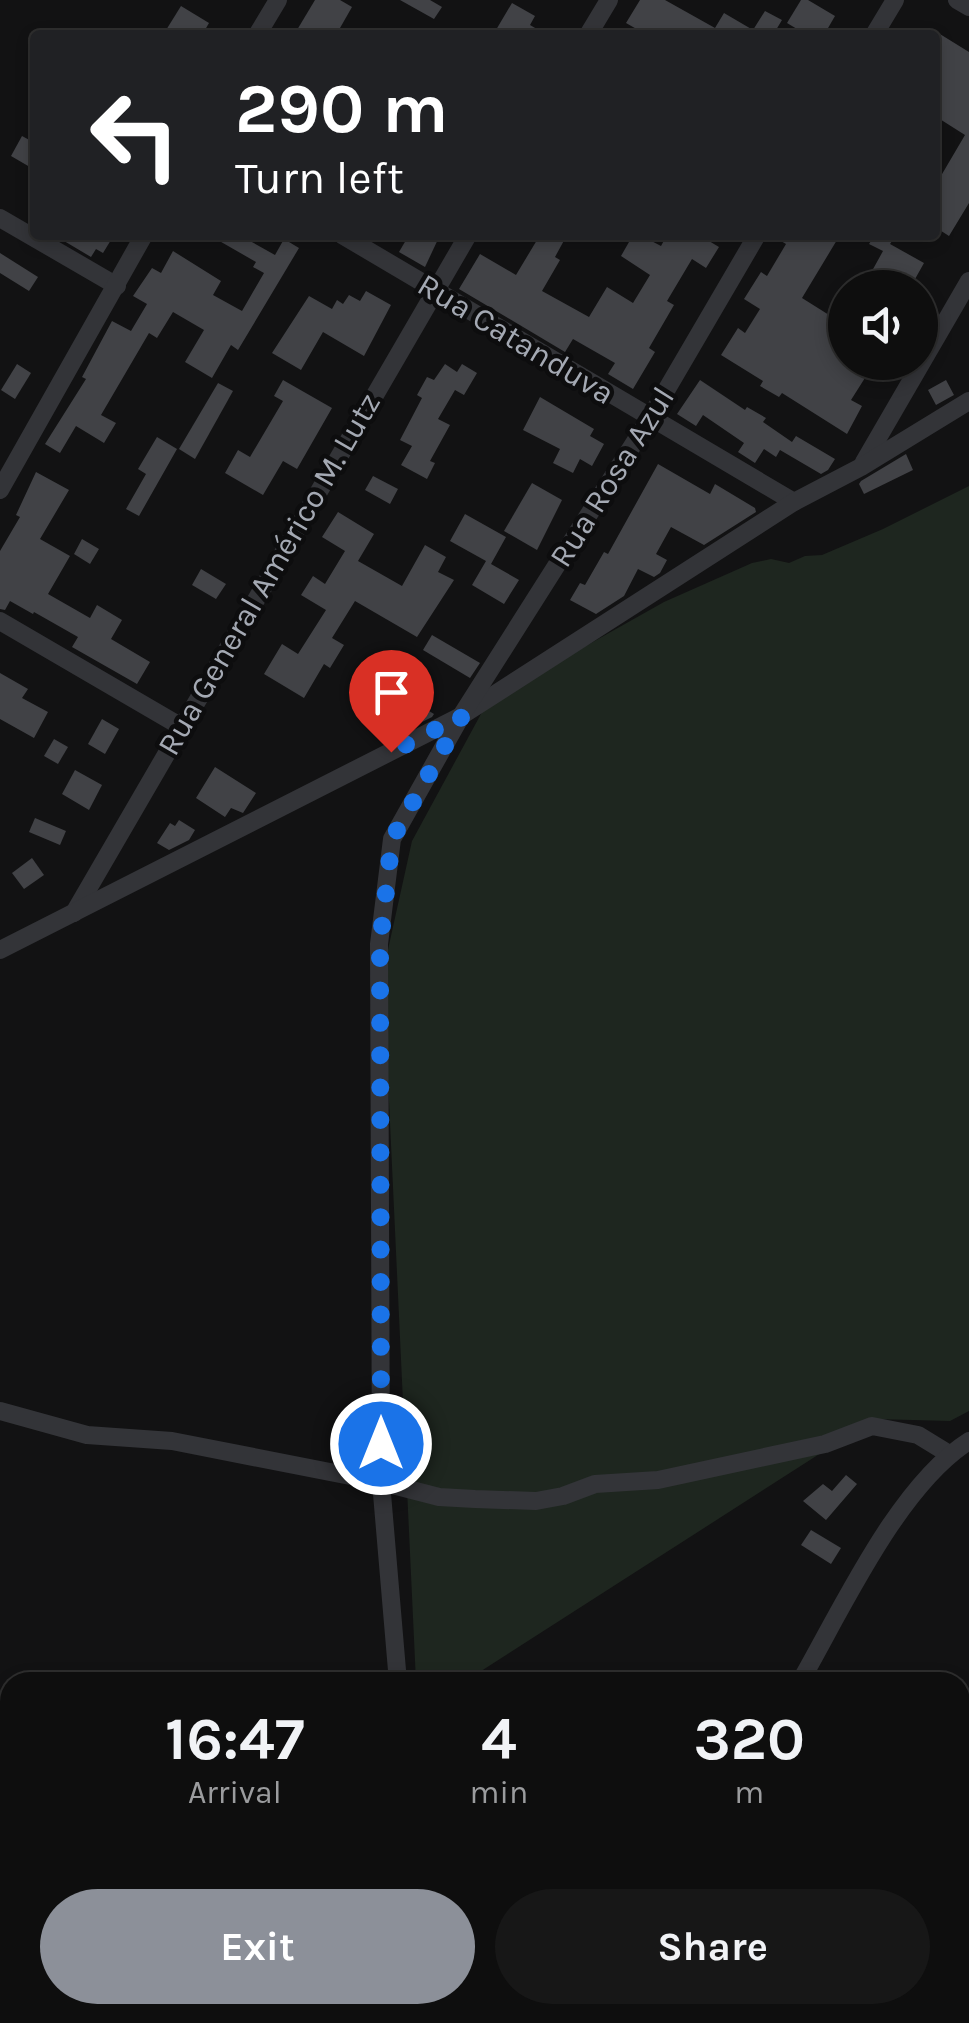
<!DOCTYPE html>
<html lang="en">
<head>
<meta charset="utf-8">
<style>
  :root { --surface:#0e0e0e; --page:#171717; --text:#f1f3f6; --muted:#9b9c9e; --line:#2e2e2e; --accent:#8c9099 }
  body { margin:0; font-family:Karla,sans-serif; background:var(--page); color:var(--text); height:100vh; display:flex; flex-direction:column; font-size:38px; white-space:nowrap }
  * { box-sizing:border-box; margin:0 }
  p { font-size:32px; color:var(--muted) }
  .icon { flex:none; width:55px; height:55px; fill:none; stroke:currentColor; stroke-width:2; stroke-linecap:round; stroke-linejoin:round }
  .map { position:relative; flex:1; overflow:hidden }
  .side { position:absolute; left:0px; top:1672px; width:970px; height:352px; display:flex; flex-direction:column; background:var(--surface); border-radius:30px 30px 0 0; box-shadow:0 5px 15px #0003,0 0 0 2px var(--line) }
  .side>* { flex:none }
  .hud { position:absolute; left:30px; top:30px; width:910px; height:210px; border-radius:10px; box-shadow:0 5px 15px #0003,0 0 0 2px var(--line); background:#202124; color:#fff; overflow:hidden }
  .buttons { position:absolute; left:828px; top:270px; display:grid; gap:20px }
  .buttons a { display:grid; place-items:center; width:110px; height:110px; border-radius:50%; background:var(--surface); box-shadow:0 5px 15px #0003,0 0 0 2px var(--line); font-size:50px }
  .pin { position:absolute; display:grid; place-items:center; width:85px; height:85px; color:#fff; margin:-102px -42px; border-radius:50% 50% 50% 0; rotate:-45deg; box-shadow:0 0 10px #0007 }
  .pin .icon { rotate:45deg }
  .me { position:absolute; width:110px; margin:-55px; rotate:0deg; stroke-linejoin:round; filter:drop-shadow(0 0 8px #0008) }
  .turn { display:flex; align-items:center; gap:35px; height:210px; padding:0 40px; font-size:45px }
  .turn .icon { width:130px; height:130px; stroke-width:2.5 }
  .turn b { display:block; font-size:70px; line-height:85px }
  .eta { display:flex; justify-content:space-evenly; align-items:center; height:170px; text-align:center }
  .eta b { font-size:60px; font-weight:700; line-height:70px }
  .cta { display:flex; gap:20px; margin-top:auto; padding:20px 40px }
  .cta a { flex:1; height:115px; border-radius:60px; background:var(--accent); color:#fff; font-size:40px; font-weight:700; line-height:115px; text-align:center }
  .cta a+a { background:var(--page); color:var(--text) }
  .map>svg:first-child { display:block }
  .green { fill:#1e261f }
  .building { fill:#414246 }
  .lines { fill:none; stroke-linecap:round; stroke-linejoin:round }
  .minor { stroke:#333438; stroke-width:18 }
  .route { stroke:#1a73e8; stroke-width:18; stroke-dasharray:0 32.4 }
  .labels { text-anchor:middle; dominant-baseline:central; stroke-width:9; stroke-linejoin:round; paint-order:stroke }
  .street-label { font-size:32px; fill:#a4a9b3; stroke:#0d0d0e }
</style>
</head>
<body>
<div class="map">
<svg width="969" height="2023" viewBox="0 0 969 2023">
  <rect width="100%" height="100%" fill="#121213"/>
  <!-- green -->
  <path class="green" d="M 969,486 L 969,1411 L 950,1421 L 874,1419 L 464,1682 L 416,1682 L 383,972 L 412,841 L 488,701 L 664,602 L 752,563 L 771,559 L 789,563 L 805,556 L 822,555 L 883,529 Z"/>
  <!-- building -->
  <g class="building">
    <path d="M 315,0 L 340,0 L 352,7 L 336,35 L 294,35 Z"/>
    <path d="M 400,0 L 430,0 L 442,7 L 434,19 Z"/>
    <path d="M 640,0 L 665,0 L 715,28 L 724,13 L 753,30 L 765,11 L 782,20 L 773,35 L 647,35 L 626,23 Z"/>
    <path d="M 801,0 L 808,0 L 835,16 L 824,35 L 807,35 L 787,23 Z"/>
    <path d="M 512,3 L 535,16 L 530,25 L 547,35 L 493,35 Z"/>
    <path d="M 181,6 L 209,23 L 202,35 L 163,35 Z"/>
    <path d="M 935,31 L 969,52 L 969,203 L 949,236 L 935,227 L 935,186 L 965,135 L 935,116 Z"/>
    <path d="M 22,136 L 35,143 L 35,170 L 11,156 Z"/>
    <path d="M 54,235 L 114,235 L 103,253 L 96,249 L 91,257 Z"/>
    <path d="M 209,235 L 253,235 L 250,241 L 275,255 L 284,239 L 299,248 L 238,350 L 231,345 L 212,378 L 185,362 L 204,330 L 173,312 L 157,338 L 149,333 L 101,415 L 116,423 L 104,443 L 76,426 L 60,453 L 45,444 L 86,379 L 82,377 L 112,321 L 131,331 L 147,304 L 133,296 L 152,268 L 161,273 L 173,251 L 221,281 L 213,295 L 242,311 L 264,273 L 253,267 L 256,262 Z"/>
    <path d="M 409,235 L 440,235 L 425,267 L 399,252 Z"/>
    <path d="M 540,235 L 567,235 L 555,257 L 560,260 L 542,291 L 589,317 L 607,287 L 633,303 L 650,275 L 621,256 L 633,235 L 640,235 L 661,246 L 667,235 L 699,235 L 719,247 L 706,268 L 692,259 L 667,301 L 674,305 L 649,348 L 655,352 L 633,389 L 608,374 L 615,363 L 573,339 L 565,352 L 459,289 L 480,254 L 516,275 Z"/>
    <path d="M 771,235 L 840,235 L 802,298 L 845,325 L 832,346 L 845,354 L 845,362 L 858,362 L 870,370 L 851,400 L 862,406 L 847,434 L 782,393 L 779,397 L 760,386 L 763,381 L 721,355 L 738,328 L 745,333 L 760,309 L 744,299 L 761,272 L 767,276 L 786,244 Z"/>
    <path d="M 875,235 L 896,235 L 890,244 L 924,263 L 910,288 L 901,288 L 872,271 L 883,251 L 869,244 Z"/>
    <path d="M 0,253 L 38,277 L 29,291 L 0,273 Z"/>
    <path d="M 366,291 L 391,305 L 364,356 L 323,332 L 301,370 L 272,353 L 309,296 L 332,309 L 337,300 L 343,304 L 349,295 L 360,301 Z"/>
    <path d="M 17,364 L 31,373 L 15,399 L 1,390 Z"/>
    <path d="M 445,364 L 457,372 L 462,364 L 477,373 L 464,395 L 455,390 L 438,419 L 450,425 L 430,461 L 435,463 L 427,479 L 401,465 L 412,446 L 400,440 L 422,398 L 417,395 L 427,377 L 434,380 Z"/>
    <path d="M 283,380 L 332,408 L 297,469 L 283,461 L 263,495 L 225,473 L 238,450 L 250,457 L 283,401 L 274,396 Z"/>
    <path d="M 700,380 L 745,410 L 747,407 L 766,418 L 763,422 L 792,442 L 796,436 L 835,459 L 828,470 L 821,474 L 780,450 L 776,457 L 764,449 L 755,463 L 738,452 L 744,443 L 703,415 L 696,426 L 677,414 Z"/>
    <path d="M 946,380 L 954,395 L 936,405 L 928,390 Z"/>
    <path d="M 218,383 L 233,391 L 195,459 L 179,449 Z"/>
    <path d="M 540,397 L 594,429 L 590,436 L 604,444 L 592,466 L 580,459 L 573,473 L 553,463 L 560,449 L 523,430 Z"/>
    <path d="M 157,437 L 177,449 L 139,516 L 126,509 L 146,474 L 138,469 Z"/>
    <path d="M 906,454 L 913,470 L 864,494 L 859,484 L 861,481 Z"/>
    <path d="M 658,464 L 710,494 L 715,484 L 755,508 L 756,512 L 704,545 L 671,527 L 656,554 L 667,560 L 660,573 L 654,577 L 638,569 L 624,596 L 596,614 L 570,600 L 580,583 L 585,585 L 604,552 L 608,554 Z"/>
    <path d="M 36,472 L 69,490 L 40,539 L 70,556 L 48,594 L 90,618 L 97,605 L 122,620 L 111,639 L 150,662 L 137,684 L 72,647 L 78,637 L 34,612 L 33,614 L 10,601 L 5,610 L 0,609 L 0,551 L 20,517 L 16,515 Z"/>
    <path d="M 373,476 L 398,489 L 390,504 L 365,490 Z"/>
    <path d="M 532,483 L 562,500 L 537,550 L 504,531 Z"/>
    <path d="M 338,512 L 374,534 L 358,561 L 402,586 L 425,545 L 446,557 L 438,572 L 454,580 L 417,637 L 355,601 L 332,638 L 344,645 L 330,668 L 324,664 L 304,698 L 264,674 L 282,644 L 298,654 L 326,610 L 301,595 L 313,576 L 325,584 L 345,551 L 322,537 Z"/>
    <path d="M 465,514 L 506,537 L 491,564 L 519,580 L 504,604 L 472,585 L 486,561 L 450,541 Z"/>
    <path d="M 82,539 L 99,549 L 90,564 L 74,554 Z"/>
    <path d="M 201,569 L 226,584 L 216,599 L 192,585 Z"/>
    <path d="M 432,635 L 480,663 L 470,678 L 423,650 Z"/>
    <path d="M 394,666 L 407,674 L 394,698 L 381,691 Z"/>
    <path d="M 0,673 L 28,689 L 22,698 L 48,712 L 34,738 L 0,719 Z"/>
    <path d="M 404,696 L 434,714 L 432,717 L 416,725 L 394,711 Z"/>
    <path d="M 102,719 L 119,729 L 105,754 L 88,744 Z"/>
    <path d="M 54,739 L 68,747 L 58,764 L 44,756 Z"/>
    <path d="M 215,767 L 256,793 L 243,813 L 231,808 L 225,817 L 196,798 Z"/>
    <path d="M 75,770 L 102,785 L 89,810 L 62,794 Z"/>
    <path d="M 35,818 L 66,831 L 60,845 L 29,832 Z"/>
    <path d="M 179,820 L 195,830 L 189,840 L 169,850 L 157,843 L 170,823 L 175,826 Z"/>
    <path d="M 32,858 L 44,875 L 24,889 L 12,873 Z"/>
    <path d="M 846,1475 L 857,1484 L 826,1520 L 803,1501 L 823,1484 L 832,1491 Z"/>
    <path d="M 811,1530 L 841,1548 L 831,1564 L 801,1545 Z"/>
  </g>
  <g class="lines">
    <!-- minor -->
    <g class="minor">
      <path d="M 957,0 L 969,7"/>
      <path d="M 257,35 L 278,0"/>
      <path d="M 588,35 L 609,0"/>
      <path d="M 874,35 L 895,0"/>
      <path d="M 0,218 L 117,286"/>
      <path d="M 342,235 L 794,502"/>
      <path d="M 864,462 L 969,281"/>
      <path d="M 0,490 L 144,235"/>
      <path d="M 0,621 L 180,726"/>
      <path d="M 74,913 L 468,235"/>
      <path d="M 0,950 L 461,716 L 794,502 L 861,467 L 969,401"/>
      <path d="M 0,1411 L 87,1435 L 172,1441 L 381,1482 L 439,1497 L 475,1499 L 536,1501 L 563,1496 L 595,1484 L 658,1480 L 825,1444 L 872,1426 L 918,1435 L 949,1454"/>
      <path d="M 398,1682 L 381,1482 L 379,944 L 392,839 L 461,716 L 650,418 L 757,235"/>
      <path d="M 800,1682 C 842,1609 898,1486 969,1441"/>
      <path d="M 0,1941 L 10,1938"/>
      <path d="M 247,2023 L 252,2015"/>
      <path d="M 603,2023 L 607,2015"/>
    </g>
  </g>
  <g class="lines">
    <!-- route -->
    <path class="route" d="M 381,1444 L 380,944 L 392,839 L 462,716 L 391,752"/>
  </g>
  <g class="labels">
    <!-- street labels -->
    <g class="street-label">
      <text transform="translate(516 339) rotate(31)">Rua Catanduva</text>
      <text transform="translate(612 477) rotate(-58)">Rua Rosa Azul</text>
      <text transform="translate(269 574) rotate(-60)">Rua General Américo M. Lutz</text>
    </g>
  </g>
</svg>
<div class="buttons">
<a><svg class="icon" aria-label="sound" viewBox="0 0 24 24"><path d="M4 9h4l5-4v14l-5-4H4zM17 9q2 3 0 6"/></svg></a>
</div>
<div class="pin" style="left:391px;top:752px;background:#d93025"><svg class="icon" aria-label="arrive" viewBox="0 0 24 24"><path d="M6 21V4h12l-3 4 3 4H6"/></svg></div>
<svg class="me" style="left:381px;top:1444px" viewBox="-20 -20 40 40"><circle r="17" fill="#1a73e8" stroke="#fff" stroke-width="3"/><path d="M0-11L8 9 0 5-8 9z" fill="#fff"/></svg>
<div class="hud">
<div class="turn"><svg class="icon" aria-label="left" viewBox="0 0 24 24"><path d="M17 20v-9H6M10 6l-5 5 5 5"/></svg><div><b>290 m</b>Turn left</div></div>
</div>
<section class="side">
<div class="eta">
<div><b>16:47</b><p>Arrival</p></div>
<div><b>4</b><p>min</p></div>
<div><b>320</b><p>m</p></div>
</div>
<div class="cta"><a>Exit</a><a>Share</a></div>
</section>
</div>
</body>
</html>
